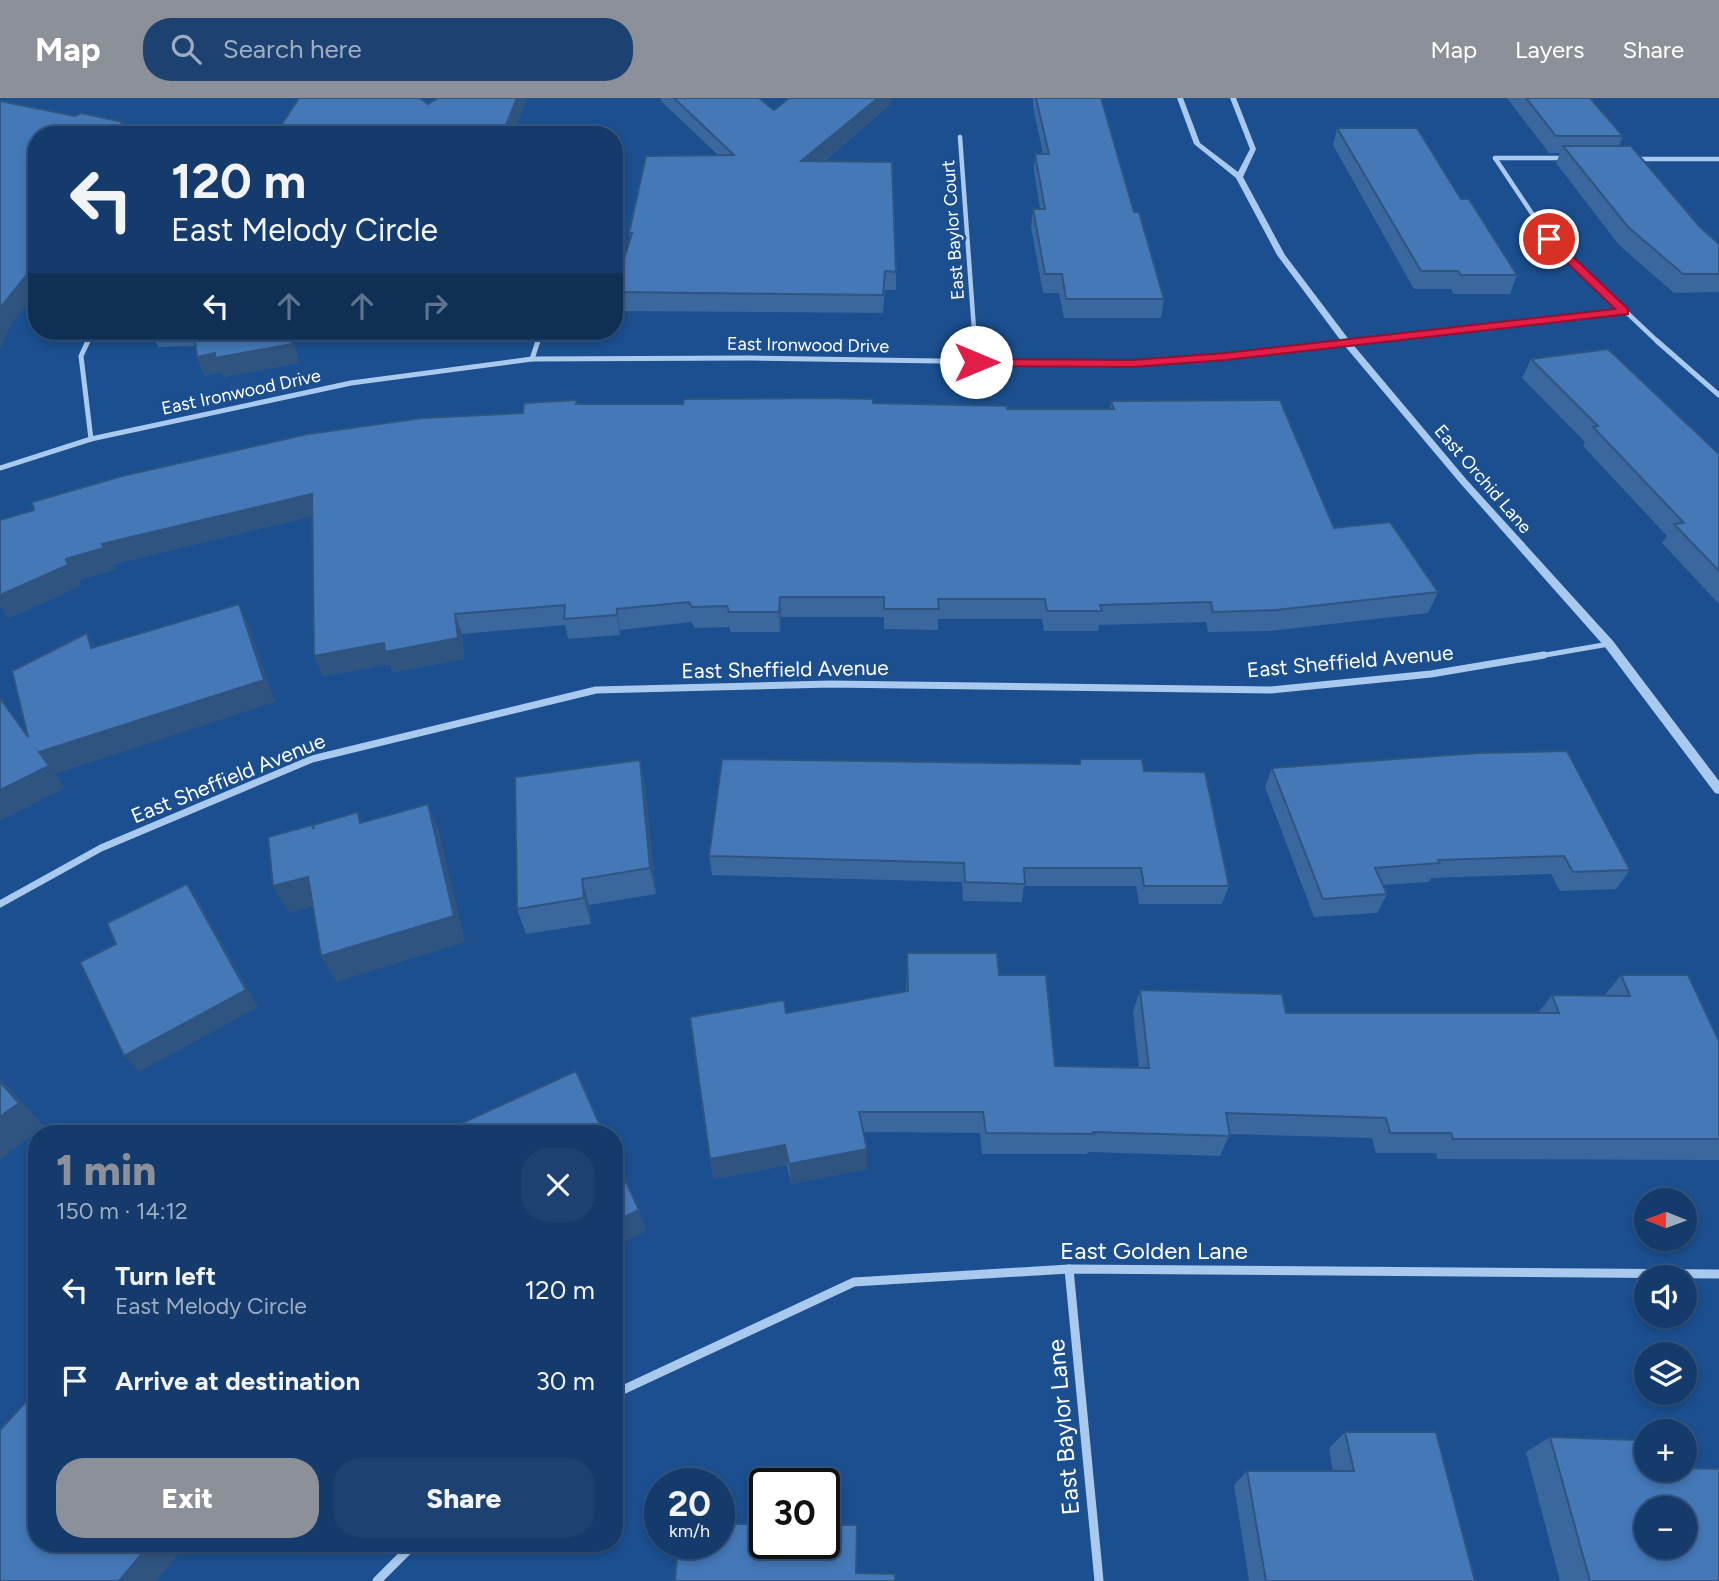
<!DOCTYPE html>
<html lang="en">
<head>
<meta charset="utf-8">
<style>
  :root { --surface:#143b6b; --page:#1d4271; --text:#f1f3f6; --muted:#9dadc1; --line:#33557e; --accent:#8c9099 }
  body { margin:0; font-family:Figtree,sans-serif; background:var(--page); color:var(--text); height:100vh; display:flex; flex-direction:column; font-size:26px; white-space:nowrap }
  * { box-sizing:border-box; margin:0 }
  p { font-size:23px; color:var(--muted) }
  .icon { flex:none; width:38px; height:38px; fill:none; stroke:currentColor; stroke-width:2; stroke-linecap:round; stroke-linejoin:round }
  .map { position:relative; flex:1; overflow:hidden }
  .details { position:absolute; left:28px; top:1027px; width:595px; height:427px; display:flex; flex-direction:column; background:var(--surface); border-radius:28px; box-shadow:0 4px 10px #0003,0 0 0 2px var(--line) }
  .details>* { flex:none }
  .banner { position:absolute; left:28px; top:28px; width:595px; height:214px; border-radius:28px; box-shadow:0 4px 10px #0003,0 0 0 2px var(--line); background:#143b6b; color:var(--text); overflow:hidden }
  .needle { width:46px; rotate:271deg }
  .controls { position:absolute; left:1634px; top:1090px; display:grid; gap:14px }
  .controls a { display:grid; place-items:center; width:63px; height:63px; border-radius:50%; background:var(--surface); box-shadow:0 4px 10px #0003,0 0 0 2px var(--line); font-size:35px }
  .speed { position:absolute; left:644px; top:1370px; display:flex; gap:14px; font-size:35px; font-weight:700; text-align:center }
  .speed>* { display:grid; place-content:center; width:91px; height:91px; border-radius:50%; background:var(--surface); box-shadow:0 4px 10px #0003,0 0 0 2px var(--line); line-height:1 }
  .speed small { font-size:18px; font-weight:400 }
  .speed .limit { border:4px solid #111; border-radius:10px; background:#fff; color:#111 }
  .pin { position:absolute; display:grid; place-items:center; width:60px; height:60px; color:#fff; margin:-30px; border:4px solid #fff; border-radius:50%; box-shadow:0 2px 7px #0007 }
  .me { position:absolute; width:77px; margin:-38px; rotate:90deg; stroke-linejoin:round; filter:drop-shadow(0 0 5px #0008) }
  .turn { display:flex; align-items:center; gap:24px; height:147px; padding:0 28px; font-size:32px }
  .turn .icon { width:91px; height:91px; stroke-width:2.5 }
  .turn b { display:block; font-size:49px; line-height:60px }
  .lanes { display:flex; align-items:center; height:66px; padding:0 28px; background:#0003; justify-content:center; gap:35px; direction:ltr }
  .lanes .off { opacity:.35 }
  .round { display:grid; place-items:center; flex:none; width:74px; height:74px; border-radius:28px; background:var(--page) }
  .overview { display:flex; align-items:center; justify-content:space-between; height:119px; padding:0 28px }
  h1 { font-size:42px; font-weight:800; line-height:52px; color:var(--accent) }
  .button { display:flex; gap:14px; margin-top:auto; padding:14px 28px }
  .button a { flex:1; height:80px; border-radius:28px; background:var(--accent); color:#fff; font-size:28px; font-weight:800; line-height:80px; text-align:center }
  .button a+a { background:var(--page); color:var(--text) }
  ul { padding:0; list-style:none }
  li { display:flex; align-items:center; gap:21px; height:91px; padding:0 28px }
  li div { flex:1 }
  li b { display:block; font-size:26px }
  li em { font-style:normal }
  header { display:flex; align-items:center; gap:42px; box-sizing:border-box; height:98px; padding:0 35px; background:var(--accent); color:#fff }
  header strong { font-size:33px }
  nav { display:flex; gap:38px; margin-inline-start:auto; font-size:24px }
  .search { width:490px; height:63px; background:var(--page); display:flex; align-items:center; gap:18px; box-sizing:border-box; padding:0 24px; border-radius:28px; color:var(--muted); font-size:26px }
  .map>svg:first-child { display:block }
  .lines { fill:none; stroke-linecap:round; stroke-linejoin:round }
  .minor-far3 { stroke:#a9c9ee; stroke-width:4.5 }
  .minor-far2 { stroke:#a9c9ee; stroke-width:5 }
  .minor-far1 { stroke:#a9c9ee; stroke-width:7 }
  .minor { stroke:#a9c9ee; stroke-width:9 }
  .tertiary { fill:#a9c9ee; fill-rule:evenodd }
  .wall { fill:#3a679d }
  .shaded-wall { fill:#305480 }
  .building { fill:#4478b7; stroke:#305480; stroke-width:2; fill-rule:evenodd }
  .route { fill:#e11d48; stroke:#92132f; stroke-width:2 }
  .labels { text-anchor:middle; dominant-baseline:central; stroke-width:6; stroke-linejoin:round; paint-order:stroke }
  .far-street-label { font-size:18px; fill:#fff; stroke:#1b4f8f }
  .street-label { font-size:21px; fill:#fff; stroke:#1b4f8f }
  .near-street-label { font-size:24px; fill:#fff; stroke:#1b4f8f }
</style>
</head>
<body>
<header>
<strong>Map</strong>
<div class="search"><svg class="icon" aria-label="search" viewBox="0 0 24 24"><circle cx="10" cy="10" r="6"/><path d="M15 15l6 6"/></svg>Search here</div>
<nav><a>Map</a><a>Layers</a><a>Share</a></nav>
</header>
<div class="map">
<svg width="1719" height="1483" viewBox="0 0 1719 1483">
  <rect width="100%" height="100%" fill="#1b4f8f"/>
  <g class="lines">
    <!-- minor-far3 -->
    <g class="minor-far3">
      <path d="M 960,39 L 975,245"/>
      <path d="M 1495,60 L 1549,141 L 1659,245"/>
      <path d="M 1495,60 L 1565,60"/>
      <path d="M 1632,61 L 1719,61"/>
      <path d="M 87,245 L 92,233"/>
      <path d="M 537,245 L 541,233"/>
      <path d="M 1353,245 L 1624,214"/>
    </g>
    <!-- minor-far2 -->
    <g class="minor-far2">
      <path d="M 88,243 L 81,258 L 91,341"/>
      <path d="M 975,243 L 976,264"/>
      <path d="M 1657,243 L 1719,297"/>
      <path d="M 532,261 L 538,243"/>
      <path d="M 0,370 L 91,341 L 351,285 L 532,261 L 750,260 L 1133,266 L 1226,259 L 1368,243"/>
      <path d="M 1534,559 L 1609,546"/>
    </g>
    <!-- minor-far1 -->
    <path class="minor-far1" d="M 0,806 L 101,750 L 312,661 L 596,592 L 830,586 L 1271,592 L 1431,576 L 1544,557"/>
    <!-- minor -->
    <g class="minor">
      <path d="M 1069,1171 L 1099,1483"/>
      <path d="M 614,1296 L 854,1184 L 1069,1171 L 1719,1176"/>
      <path d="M 377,1483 L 414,1446"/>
    </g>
    <!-- tertiary -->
    <path class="tertiary" d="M 1177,0 L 1183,0 L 1200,45 L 1238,74 L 1250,51 L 1230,0 L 1236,0 L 1256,51 L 1243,79 L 1285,157 L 1350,243 L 1466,381 L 1613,543 L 1719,683 L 1719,696 L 1715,695 L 1605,549 L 1460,385 L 1344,247 L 1277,157 L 1236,80 L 1194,46 Z"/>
  </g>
  <!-- wall -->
  <g class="wall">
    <path d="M 527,0 L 512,37 L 285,37 L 282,26 L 428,6 Z"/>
    <path d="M 661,0 L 759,0 L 774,12 L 789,0 L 891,0 L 891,6 L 823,64 L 896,174 L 896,192 L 885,192 L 883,215 L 616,213 L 614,191 L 630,142 L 629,135 L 718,57 L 661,3 Z"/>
    <path d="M 1033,0 L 1101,0 L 1134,114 L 1164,201 L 1161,220 L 1064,220 L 1059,195 L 1043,195 L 1031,129 L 1033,111 L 1040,111 L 1034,73 L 1035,56 L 1043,56 L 1033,9 Z"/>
    <path d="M 1507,0 L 1590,0 L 1623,38 L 1619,48 L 1719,146 L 1719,194 L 1674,195 L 1619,147 L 1556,65 L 1560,55 L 1549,55 Z"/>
    <path d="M 1337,30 L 1517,177 L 1510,196 L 1454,196 L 1451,191 L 1414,191 L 1333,47 Z"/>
    <path d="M 151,233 L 291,233 L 299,265 L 223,279 L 221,274 L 205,278 L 197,259 L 195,248 L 158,249 Z"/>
    <path d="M 1531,261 L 1719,356 L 1719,506 L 1662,445 L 1667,438 L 1583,348 L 1585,344 L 1522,280 Z"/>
    <path d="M 1111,303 L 1334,430 L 1438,494 L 1428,515 L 1270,533 L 1208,534 L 1206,524 L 1099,527 L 1098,533 L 1044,533 L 1042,521 L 938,521 L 938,532 L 884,531 L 884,519 L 781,519 L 780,534 L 731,534 L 729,529 L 695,530 L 691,524 L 620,532 L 620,537 L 568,541 L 565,527 L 462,536 L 464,561 L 393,574 L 390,566 L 323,578 L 314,558 L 312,418 L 114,466 L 115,471 L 79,482 L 80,488 L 9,520 L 0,507 L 0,497 L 523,315 L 577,306 L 873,305 L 1007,311 L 1110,311 Z"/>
    <path d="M 1080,661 L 1144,673 L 1229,788 L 1222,806 L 1139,806 L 1136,788 L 1024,788 L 1022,804 L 963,803 L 962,784 L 712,777 L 709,758 L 1079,666 Z"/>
    <path d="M 640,662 L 645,689 L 656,796 L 589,807 L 591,826 L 526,836 L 517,811 Z"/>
    <path d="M 1272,670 L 1630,772 L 1616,791 L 1560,793 L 1551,776 L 1431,780 L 1429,784 L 1382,787 L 1387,796 L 1377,815 L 1314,819 L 1265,689 Z"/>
    <path d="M 907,855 L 999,877 L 1055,968 L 1139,969 L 1133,914 L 1140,892 L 1286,915 L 1538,915 L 1552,897 L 1604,898 L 1621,877 L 1719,943 L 1719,1062 L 1437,1061 L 1436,1055 L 1376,1055 L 1372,1040 L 1230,1036 L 1220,1058 L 1088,1054 L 1087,1056 L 982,1056 L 980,1035 L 863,1034 L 867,1071 L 791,1086 L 787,1067 L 714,1081 L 710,1061 L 906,893 Z"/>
    <path d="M 1345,1334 L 1475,1483 L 1249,1483 L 1234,1387 L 1247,1373 L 1333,1373 L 1329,1350 Z"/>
    <path d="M 1550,1339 L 1645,1369 L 1719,1483 L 1560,1483 L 1526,1354 Z"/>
  </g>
  <!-- shaded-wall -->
  <g class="shaded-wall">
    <path d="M 517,0 L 527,0 L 512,37 L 502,37 Z"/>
    <path d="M 878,0 L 891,0 L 891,6 L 802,81 L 801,63 Z"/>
    <path d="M 123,24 L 128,37 L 112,37 Z"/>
    <path d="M 37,164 L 37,194 L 11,226 L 0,251 L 0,210 Z"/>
    <path d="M 288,233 L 291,233 L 299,265 L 223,279 L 221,274 L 205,278 L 197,259 Z"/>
    <path d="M 312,396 L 320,416 L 114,466 L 115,471 L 79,482 L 80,488 L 9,520 L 0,507 L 0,497 L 66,461 L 102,446 Z"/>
    <path d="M 780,499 L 781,519 L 780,534 L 779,514 Z"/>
    <path d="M 239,506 L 249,528 L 275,604 L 55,676 L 0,600 L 39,654 Z"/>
    <path d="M 617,511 L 620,532 L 620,537 L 617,517 Z"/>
    <path d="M 455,516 L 462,536 L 464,561 L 393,574 L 390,566 L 323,578 L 314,558 Z"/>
    <path d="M 87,535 L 101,558 L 91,550 Z"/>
    <path d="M 640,662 L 645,689 L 656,796 L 650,770 Z"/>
    <path d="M 49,668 L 65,690 L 0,723 L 0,692 Z"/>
    <path d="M 428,706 L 439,733 L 465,844 L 336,884 L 321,858 Z"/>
    <path d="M 308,779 L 323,805 L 289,815 L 273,788 Z"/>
    <path d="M 582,781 L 589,807 L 591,826 L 584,800 Z"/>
    <path d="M 187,786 L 199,804 L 258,909 L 139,974 L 124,958 Z"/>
    <path d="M 0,980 L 44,1028 L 0,1062 Z"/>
    <path d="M 785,1047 L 787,1067 L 714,1081 L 710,1061 Z"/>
    <path d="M 867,1051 L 867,1071 L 791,1086 L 789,1066 Z"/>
    <path d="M 639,1112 L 646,1133 L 614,1149 L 614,1124 Z"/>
    <path d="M 150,1446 L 186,1446 L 156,1483 L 119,1483 Z"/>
  </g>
  <!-- building -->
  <g class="building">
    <path d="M 299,0 L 420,0 L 428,6 L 438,0 L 517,0 L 502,37 L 296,37 L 282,26 Z"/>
    <path d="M 674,0 L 759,0 L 774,12 L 789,0 L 878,0 L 801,63 L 892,64 L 896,174 L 885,173 L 883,197 L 614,194 L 632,135 L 629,135 L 646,58 L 734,57 Z"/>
    <path d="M 1036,0 L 1101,0 L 1134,114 L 1139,114 L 1164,201 L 1066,201 L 1062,176 L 1045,176 L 1033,111 L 1045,111 L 1035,56 L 1049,56 Z"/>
    <path d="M 1526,0 L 1590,0 L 1623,38 L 1556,38 Z"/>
    <path d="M 0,3 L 75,18 L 81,15 L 123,24 L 112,37 L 37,37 L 37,164 L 0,210 Z"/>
    <path d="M 1337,30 L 1417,30 L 1461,101 L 1469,101 L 1517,177 L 1461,177 L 1458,173 L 1421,173 Z"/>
    <path d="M 1563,48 L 1631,48 L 1700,129 L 1719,146 L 1719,176 L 1683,176 L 1628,129 Z"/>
    <path d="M 194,233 L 288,233 L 292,246 L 215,260 L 215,255 L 197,259 Z"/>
    <path d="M 1608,251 L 1719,356 L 1719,473 L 1674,426 L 1684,425 L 1593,329 L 1598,328 L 1531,261 Z"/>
    <path d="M 825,300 L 873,301 L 873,305 L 1007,308 L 1007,311 L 1114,311 L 1111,303 L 1280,302 L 1334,430 L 1390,424 L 1438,494 L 1276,512 L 1213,514 L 1211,504 L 1100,507 L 1102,513 L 1047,513 L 1045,501 L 938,501 L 939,511 L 884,511 L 884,499 L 780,499 L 779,514 L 729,514 L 727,508 L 692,509 L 689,504 L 617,511 L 617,517 L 564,521 L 565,507 L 455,516 L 458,540 L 385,554 L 384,545 L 314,558 L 312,396 L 102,446 L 104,450 L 66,461 L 68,467 L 0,497 L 0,422 L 34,412 L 32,404 L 122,378 L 308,336 L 422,320 L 523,315 L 524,305 L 577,302 L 576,306 L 683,306 L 684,301 Z"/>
    <path d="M 239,506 L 264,582 L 39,654 L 49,668 L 0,692 L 0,600 L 28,639 L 12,573 L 87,535 L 91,550 Z"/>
    <path d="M 1567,653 L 1630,772 L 1573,774 L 1564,758 L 1438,762 L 1440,765 L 1375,770 L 1387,796 L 1323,801 L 1272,670 L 1478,655 Z"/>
    <path d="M 722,661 L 1080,666 L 1080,661 L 1142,661 L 1144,673 L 1205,674 L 1229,788 L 1144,788 L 1141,770 L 1024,770 L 1025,786 L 965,784 L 964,765 L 709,758 Z"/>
    <path d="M 640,662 L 650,770 L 582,781 L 584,800 L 517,811 L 515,679 Z"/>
    <path d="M 428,706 L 454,818 L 321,858 L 308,779 L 273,788 L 268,739 L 312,727 L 314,731 L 313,727 L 358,714 L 360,725 Z"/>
    <path d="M 187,786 L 246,892 L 124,958 L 80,864 L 116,846 L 107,825 Z"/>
    <path d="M 907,855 L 997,855 L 999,877 L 1046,877 L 1055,968 L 1149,970 L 1140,892 L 1282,896 L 1286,915 L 1559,915 L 1552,897 L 1630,898 L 1621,877 L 1688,877 L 1719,943 L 1719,1041 L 1453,1041 L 1451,1035 L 1390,1035 L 1386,1020 L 1226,1015 L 1230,1038 L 1093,1034 L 1094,1036 L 986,1035 L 983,1014 L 859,1014 L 867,1051 L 789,1066 L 785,1047 L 710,1061 L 690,919 L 784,902 L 786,915 L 908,893 Z"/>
    <path d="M 576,973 L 604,1036 L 438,1036 Z"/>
    <path d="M 0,984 L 19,1005 L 0,1019 Z"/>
    <path d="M 614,1058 L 639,1112 L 614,1124 Z"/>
    <path d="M 37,1292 L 37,1446 L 150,1446 L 119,1483 L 0,1483 L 0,1332 Z"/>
    <path d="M 1345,1334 L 1436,1334 L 1475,1483 L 1266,1483 L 1247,1373 L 1354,1373 Z"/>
    <path d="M 1550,1339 L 1636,1342 L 1645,1369 L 1647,1369 L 1647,1372 L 1685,1372 L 1685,1370 L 1719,1371 L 1719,1483 L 1590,1483 ZM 1647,1410 L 1685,1410 L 1685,1449 L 1647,1449 Z"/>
    <path d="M 719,1426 L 765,1426 L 765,1446 L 824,1446 L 824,1427 L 857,1427 L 856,1475 L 895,1476 L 895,1483 L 675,1483 L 678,1446 L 719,1446 Z"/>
  </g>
  <!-- route -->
  <path class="route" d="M 1545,139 L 1552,139 L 1628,211 L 1628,216 L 1226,262 L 1133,269 L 976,268 L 971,264 L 976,261 L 1133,262 L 1226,255 L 1615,211 L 1545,143 Z"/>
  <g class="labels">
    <!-- far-street labels -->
    <g class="far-street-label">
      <text transform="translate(953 132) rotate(-94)">East Baylor Court</text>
      <text transform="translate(808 247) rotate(1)">East Ironwood Drive</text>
      <text transform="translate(241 294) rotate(-12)">East Ironwood Drive</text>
      <text transform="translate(1483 381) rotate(49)">East Orchid Lane</text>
    </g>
    <!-- street labels -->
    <g class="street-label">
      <text transform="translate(1350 563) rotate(-5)">East Sheffield Avenue</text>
      <text transform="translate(785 571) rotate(-1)">East Sheffield Avenue</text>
      <text transform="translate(228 680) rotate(-22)">East Sheffield Avenue</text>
    </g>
    <!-- near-street labels -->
    <g class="near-street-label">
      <text x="1154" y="1152">East Golden Lane</text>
      <text transform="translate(1063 1329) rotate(-95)">East Baylor Lane</text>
    </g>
  </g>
</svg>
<div class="controls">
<a><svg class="needle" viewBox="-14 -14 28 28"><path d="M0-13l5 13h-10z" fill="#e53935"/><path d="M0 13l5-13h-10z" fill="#9dadc1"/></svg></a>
<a><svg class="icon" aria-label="sound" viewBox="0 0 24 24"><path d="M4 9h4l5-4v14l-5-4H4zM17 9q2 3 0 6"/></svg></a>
<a><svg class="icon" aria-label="layers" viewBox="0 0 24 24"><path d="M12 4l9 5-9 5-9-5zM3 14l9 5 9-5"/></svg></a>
<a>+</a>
<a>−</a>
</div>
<div class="speed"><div>20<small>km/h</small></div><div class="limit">30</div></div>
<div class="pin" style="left:1549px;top:141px;background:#d93025"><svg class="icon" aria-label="arrive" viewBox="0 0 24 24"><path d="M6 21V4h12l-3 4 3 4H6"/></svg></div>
<svg class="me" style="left:976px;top:264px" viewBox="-20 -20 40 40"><circle r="19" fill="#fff"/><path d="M0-13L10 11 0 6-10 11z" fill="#e11d48"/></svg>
<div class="banner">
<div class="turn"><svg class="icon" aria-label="left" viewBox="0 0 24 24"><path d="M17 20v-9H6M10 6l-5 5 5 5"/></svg><div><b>120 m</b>East Melody Circle</div></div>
<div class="lanes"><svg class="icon" aria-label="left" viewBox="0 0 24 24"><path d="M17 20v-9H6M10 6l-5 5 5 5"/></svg><svg class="icon off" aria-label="ahead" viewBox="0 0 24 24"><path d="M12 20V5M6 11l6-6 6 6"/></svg><svg class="icon off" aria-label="ahead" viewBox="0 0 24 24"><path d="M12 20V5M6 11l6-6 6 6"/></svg><svg class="icon off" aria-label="right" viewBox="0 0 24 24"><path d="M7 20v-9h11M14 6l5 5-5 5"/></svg></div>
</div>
<section class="details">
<div class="overview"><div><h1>1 min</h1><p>150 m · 14:12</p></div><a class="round"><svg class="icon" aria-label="close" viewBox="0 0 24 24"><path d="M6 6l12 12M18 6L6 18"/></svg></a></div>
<ul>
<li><svg class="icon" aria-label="left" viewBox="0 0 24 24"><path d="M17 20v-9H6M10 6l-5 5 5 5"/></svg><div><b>Turn left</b><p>East Melody Circle</p></div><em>120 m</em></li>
<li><svg class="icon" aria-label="arrive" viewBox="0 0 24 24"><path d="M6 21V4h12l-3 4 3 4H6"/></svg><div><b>Arrive at destination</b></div><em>30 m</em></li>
</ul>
<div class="button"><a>Exit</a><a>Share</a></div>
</section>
</div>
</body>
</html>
